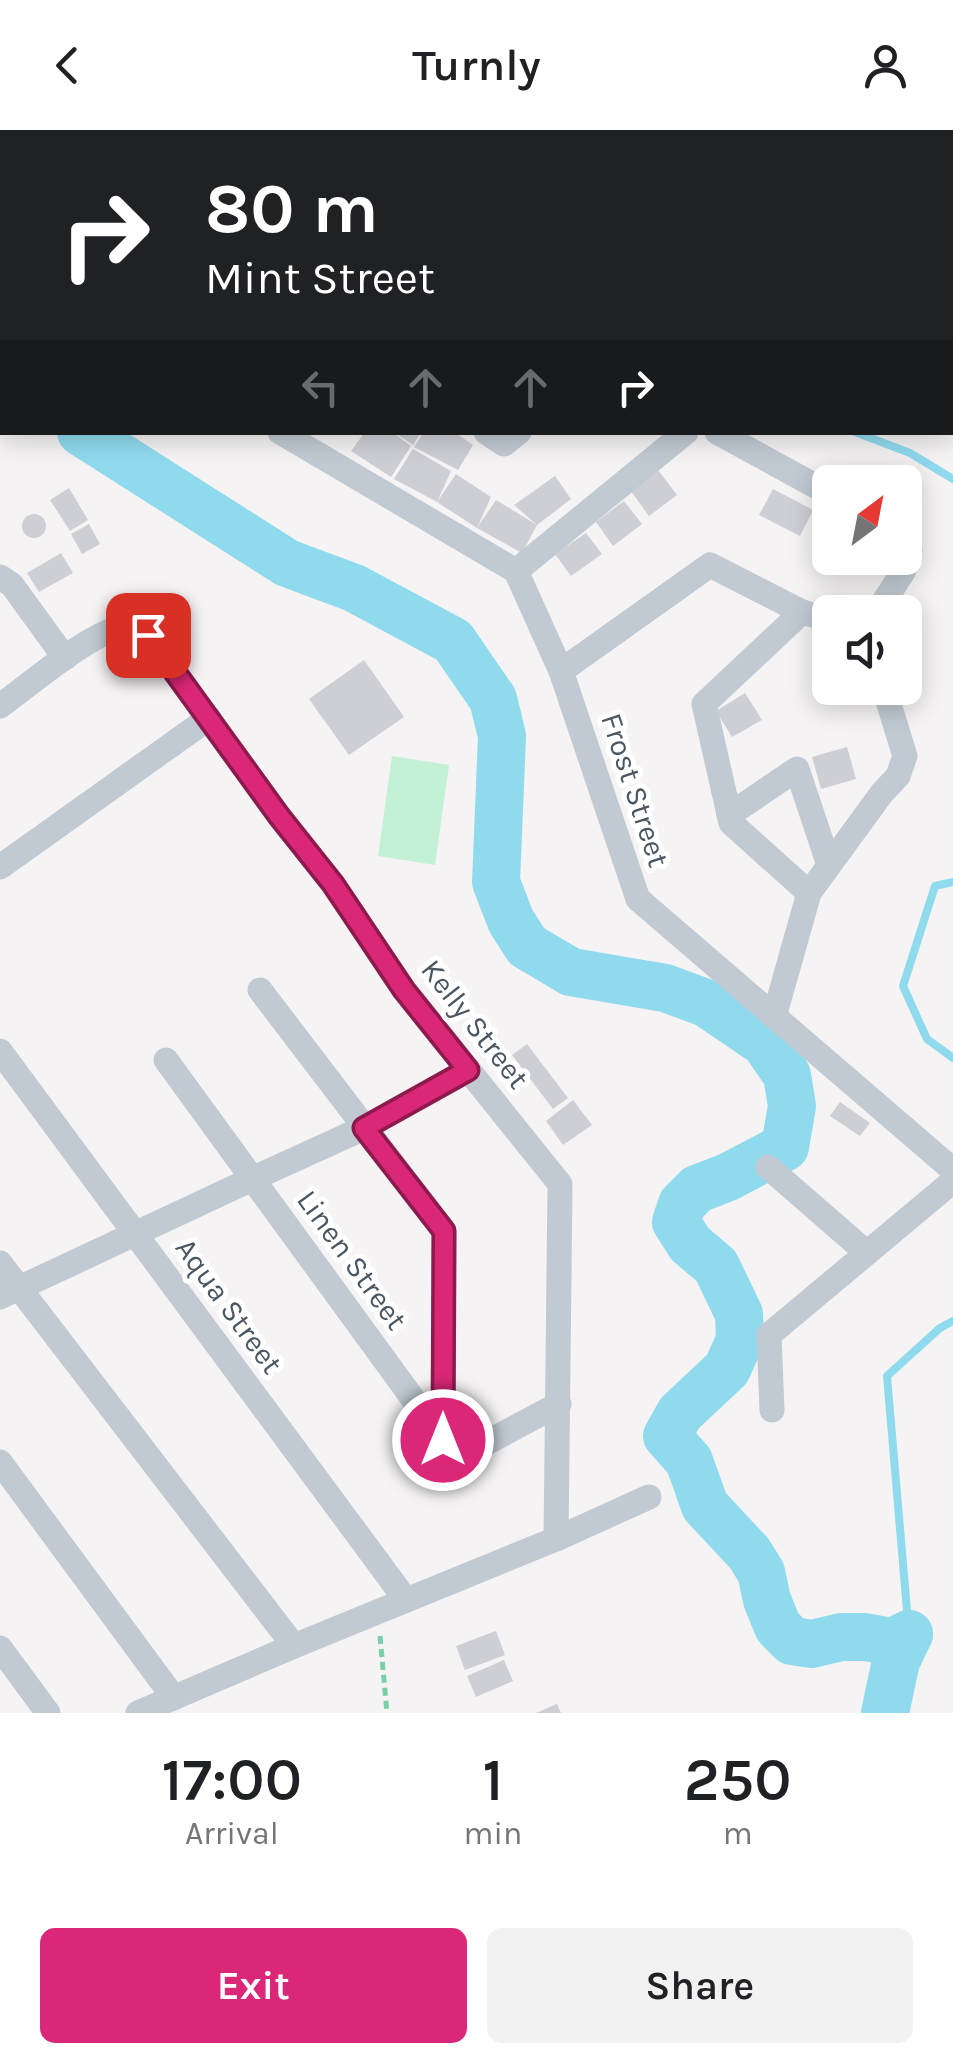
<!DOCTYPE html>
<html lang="en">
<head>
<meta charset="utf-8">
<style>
  :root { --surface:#fff; --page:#f2f2f2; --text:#202124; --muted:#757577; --accent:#db2777 }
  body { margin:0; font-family:Karla,sans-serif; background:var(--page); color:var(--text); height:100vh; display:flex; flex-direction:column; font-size:38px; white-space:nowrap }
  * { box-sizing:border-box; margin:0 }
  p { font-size:32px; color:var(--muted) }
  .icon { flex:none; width:55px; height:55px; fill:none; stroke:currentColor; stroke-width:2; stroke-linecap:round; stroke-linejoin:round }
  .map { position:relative; height:1583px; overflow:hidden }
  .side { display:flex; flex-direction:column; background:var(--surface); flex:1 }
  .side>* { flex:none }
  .top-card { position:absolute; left:0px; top:0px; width:955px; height:305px; box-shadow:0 5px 25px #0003; background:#202124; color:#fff; overflow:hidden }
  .needle { width:65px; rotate:32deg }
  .tools { position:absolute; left:812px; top:335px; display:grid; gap:20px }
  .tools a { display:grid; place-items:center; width:110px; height:110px; border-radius:15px; background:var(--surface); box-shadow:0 5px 25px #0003; font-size:50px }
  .pin { position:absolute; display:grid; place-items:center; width:85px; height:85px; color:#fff; margin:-42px; border-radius:20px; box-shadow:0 5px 15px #0006 }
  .me { position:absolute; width:110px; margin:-55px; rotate:0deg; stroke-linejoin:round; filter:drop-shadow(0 0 8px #0008) }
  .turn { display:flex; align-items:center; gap:35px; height:210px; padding:0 40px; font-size:45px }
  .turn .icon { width:130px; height:130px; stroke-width:2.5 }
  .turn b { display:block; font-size:70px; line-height:85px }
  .lanes { display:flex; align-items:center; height:95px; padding:0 40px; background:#0003; justify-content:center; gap:50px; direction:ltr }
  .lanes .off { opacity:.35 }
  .eta { display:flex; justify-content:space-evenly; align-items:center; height:170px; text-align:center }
  .eta b { font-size:60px; font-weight:600; line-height:70px }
  .action { display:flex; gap:20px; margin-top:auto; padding:20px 40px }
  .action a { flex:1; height:115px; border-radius:15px; background:var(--accent); color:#fff; font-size:40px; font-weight:600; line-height:115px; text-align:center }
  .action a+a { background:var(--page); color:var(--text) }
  header { display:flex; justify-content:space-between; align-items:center; height:130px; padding:0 40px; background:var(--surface); font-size:45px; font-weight:600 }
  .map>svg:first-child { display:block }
  .green { fill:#c3f1d5 }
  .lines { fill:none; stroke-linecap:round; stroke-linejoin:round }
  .stream { stroke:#90daee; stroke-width:8 }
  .river { stroke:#90daee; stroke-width:48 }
  .building { fill:#cdcfd5 }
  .path { stroke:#7ad0a6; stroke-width:5; stroke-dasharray:8 5; stroke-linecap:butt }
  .street { stroke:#c1cad2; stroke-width:25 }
  .route-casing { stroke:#8e194d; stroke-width:25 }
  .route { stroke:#db2777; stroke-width:18 }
  .labels { text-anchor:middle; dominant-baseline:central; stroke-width:10; stroke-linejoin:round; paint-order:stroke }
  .street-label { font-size:30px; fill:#4a5661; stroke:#fff }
</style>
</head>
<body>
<header><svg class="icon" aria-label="back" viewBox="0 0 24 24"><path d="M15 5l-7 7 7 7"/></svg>Turnly<svg class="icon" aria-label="person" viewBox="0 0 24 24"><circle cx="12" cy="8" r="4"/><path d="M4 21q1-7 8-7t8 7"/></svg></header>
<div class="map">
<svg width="953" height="1583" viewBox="0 0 953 1583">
  <rect width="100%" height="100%" fill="#f5f3f3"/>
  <!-- green -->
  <path class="green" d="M 392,626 L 449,635 L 435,735 L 378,726 Z"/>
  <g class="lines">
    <!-- stream -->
    <g class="stream">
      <path d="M 637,0 L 638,2"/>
      <path d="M 855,302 L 910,323 L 953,349"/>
      <path d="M 953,752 L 935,756 L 903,856 L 927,909 L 953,928"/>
      <path d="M 909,1504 L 887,1246 L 940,1198 L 953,1191"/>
    </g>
    <!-- river -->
    <g class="river">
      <path d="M 81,302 L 287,433 L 354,458 L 453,511 L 493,569 L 502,606 L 496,752 L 511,791 L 527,816 L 571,842 L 665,858 L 706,873 L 765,913 L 787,945 L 792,976 L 785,1017 L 728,1047 L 697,1059 L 682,1074 L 676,1092 L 690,1114 L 716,1136 L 739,1184 L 740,1210 L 727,1239 L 680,1283 L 667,1306 L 689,1331 L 705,1376 L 749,1423 L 761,1442 L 767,1470 L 778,1497 L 792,1511 L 812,1514 L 841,1507 L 865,1507 L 892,1512 L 909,1504"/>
      <path d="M 885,1583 L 896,1531 L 909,1504"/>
    </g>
  </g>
  <!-- building -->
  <g class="building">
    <path d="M 365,302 L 392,302 L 411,316 L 391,347 L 351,321 Z"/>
    <path d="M 394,302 L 421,302 L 413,315 Z"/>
    <path d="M 424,302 L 454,302 L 473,315 L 458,340 L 414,317 Z"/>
    <path d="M 413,319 L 451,341 L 437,372 L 456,344 L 491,367 L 477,398 L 437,372 L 394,349 Z"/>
    <path d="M 658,340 L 677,365 L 649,386 L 630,360 Z"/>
    <path d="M 555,346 L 571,369 L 537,395 L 522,423 L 477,398 L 496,370 L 537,395 L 514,375 Z"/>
    <path d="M 69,358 L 88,390 L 70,401 L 50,370 Z"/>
    <path d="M 773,359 L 813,380 L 800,406 L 759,385 Z"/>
    <path d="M 624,371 L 642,394 L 613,416 L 596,392 Z"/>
    <circle cx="34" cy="396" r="12"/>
    <path d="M 89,394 L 100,414 L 82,424 L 71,404 Z"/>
    <path d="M 586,403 L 602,424 L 571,446 L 555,424 Z"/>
    <path d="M 61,423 L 73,443 L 39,462 L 27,443 Z"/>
    <path d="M 364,530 L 404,587 L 349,625 L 309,569 Z"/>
    <path d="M 745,563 L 762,590 L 732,607 L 716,581 Z"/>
    <path d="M 847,617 L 856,649 L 821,659 L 812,627 Z"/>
    <path d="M 527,914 L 568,968 L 553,979 L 512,925 Z"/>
    <path d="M 573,970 L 592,995 L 563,1015 L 546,991 Z"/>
    <path d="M 840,972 L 870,993 L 860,1006 L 830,986 Z"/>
    <path d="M 496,1501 L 505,1525 L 465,1540 L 456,1516 Z"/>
    <path d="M 504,1530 L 513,1551 L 476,1567 L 467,1546 Z"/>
    <path d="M 557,1574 L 561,1583 L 536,1583 Z"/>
  </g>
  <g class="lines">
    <!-- path -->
    <path class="path" d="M 380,1506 L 387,1583"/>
    <!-- street -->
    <g class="street">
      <path d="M 124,0 L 125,2"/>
      <path d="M 259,0 L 261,2"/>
      <path d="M 395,0 L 396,2"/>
      <path d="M 524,0 L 525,2"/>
      <path d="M 297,2 L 300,0"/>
      <path d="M 765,2 L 766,0"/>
      <path d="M 952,37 L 953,37"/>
      <path d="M 952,100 L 953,100"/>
      <path d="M 0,131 L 2,129"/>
      <path d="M 952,213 L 953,213"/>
      <path d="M 0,248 L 2,246"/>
      <path d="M 280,302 L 516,441 L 561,541 L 638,769 L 953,1040"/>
      <path d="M 486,302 L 504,314 L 519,302"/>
      <path d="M 717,302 L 830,364"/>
      <path d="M 516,441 L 686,302"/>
      <path d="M 0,447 L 12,455 L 65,528"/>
      <path d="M 802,482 L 704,574 L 731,693 L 809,763"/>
      <path d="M 877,482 L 903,442 L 910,420 L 905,411"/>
      <path d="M 561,541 L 710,435 L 802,482 L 830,490"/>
      <path d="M 0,576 C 27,557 95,498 126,497 C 134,497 141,501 148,505 L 279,686 L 333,754 L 404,860 L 560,1054 L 556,1409"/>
      <path d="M 729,685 L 797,639 L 829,735"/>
      <path d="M 0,737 L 209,588"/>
      <path d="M 260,860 L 444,1101 L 443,1310"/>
      <path d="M 774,887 L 809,763 L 882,663 L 898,646 L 905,626 L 884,558"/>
      <path d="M 0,921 L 406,1470"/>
      <path d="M 166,930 L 443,1310 L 457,1322 L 473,1320 L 559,1274"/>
      <path d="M 768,1037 L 867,1123"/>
      <path d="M 0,1133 L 294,1516"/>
      <path d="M 0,1167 L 252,1049 L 364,998 L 469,940"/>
      <path d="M 772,1280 L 769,1205 L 953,1051"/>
      <path d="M 0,1332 L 174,1568"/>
      <path d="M 0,1518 L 48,1583"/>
      <path d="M 138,1583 L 294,1516 L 556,1409 L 649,1367"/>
    </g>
  </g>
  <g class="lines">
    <!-- route casing -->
    <g class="route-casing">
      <path id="route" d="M 148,505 L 279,686 L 333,754 L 404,860 L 468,940 L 364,998 L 444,1101 L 443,1310"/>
    </g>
    <!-- route -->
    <use href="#route" class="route"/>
  </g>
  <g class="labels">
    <!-- street labels -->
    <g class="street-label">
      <text transform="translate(635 660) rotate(72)">Frost Street</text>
      <text transform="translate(475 894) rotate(52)">Kelly Street</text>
      <text transform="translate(352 1130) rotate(54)">Linen Street</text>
      <text transform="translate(229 1176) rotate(54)">Aqua Street</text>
    </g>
  </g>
</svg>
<div class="tools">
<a><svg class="needle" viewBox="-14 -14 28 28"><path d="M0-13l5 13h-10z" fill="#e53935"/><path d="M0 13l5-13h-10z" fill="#757577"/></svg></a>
<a><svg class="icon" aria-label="sound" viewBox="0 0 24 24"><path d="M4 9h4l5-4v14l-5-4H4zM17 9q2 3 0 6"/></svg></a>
</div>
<div class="pin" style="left:148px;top:505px;background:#d93025"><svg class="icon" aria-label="arrive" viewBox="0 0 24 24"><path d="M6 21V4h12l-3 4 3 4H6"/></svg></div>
<svg class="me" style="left:443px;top:1310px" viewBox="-20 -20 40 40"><circle r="17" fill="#db2777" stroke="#fff" stroke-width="3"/><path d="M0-11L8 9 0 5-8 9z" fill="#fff"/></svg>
<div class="top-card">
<div class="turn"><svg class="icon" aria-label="right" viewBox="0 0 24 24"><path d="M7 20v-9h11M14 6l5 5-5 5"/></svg><div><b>80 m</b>Mint Street</div></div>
<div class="lanes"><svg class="icon off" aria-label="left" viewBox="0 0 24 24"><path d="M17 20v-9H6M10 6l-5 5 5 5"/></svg><svg class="icon off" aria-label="ahead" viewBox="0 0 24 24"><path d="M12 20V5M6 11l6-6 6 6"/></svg><svg class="icon off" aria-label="ahead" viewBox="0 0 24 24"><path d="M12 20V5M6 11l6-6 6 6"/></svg><svg class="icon" aria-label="right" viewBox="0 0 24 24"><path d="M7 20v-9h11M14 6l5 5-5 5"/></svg></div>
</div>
</div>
<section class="side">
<div class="eta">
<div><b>17:00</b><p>Arrival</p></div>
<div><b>1</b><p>min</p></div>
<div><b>250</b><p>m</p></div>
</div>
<div class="action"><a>Exit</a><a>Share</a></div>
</section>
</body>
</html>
